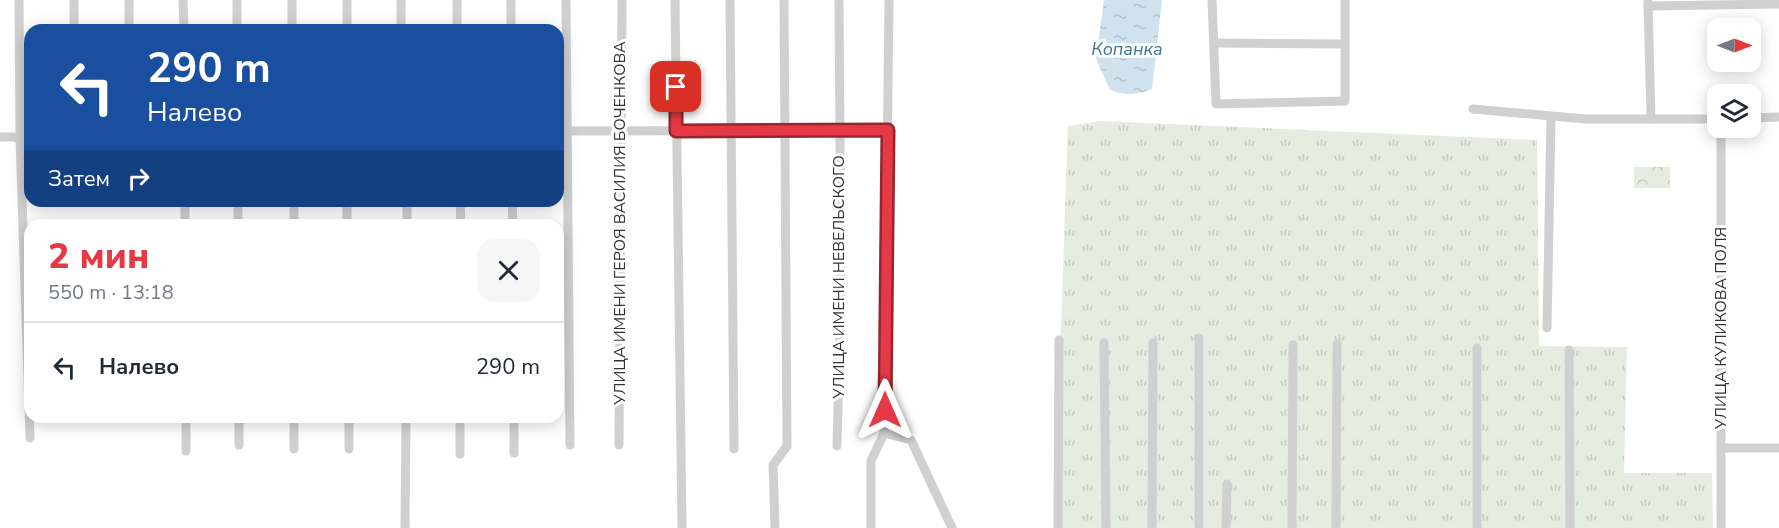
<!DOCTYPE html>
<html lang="ru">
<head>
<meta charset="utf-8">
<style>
  :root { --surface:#fff; --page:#f6f6f7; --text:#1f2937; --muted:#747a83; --line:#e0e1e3; --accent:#e63946 }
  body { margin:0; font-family:"Nunito Sans",sans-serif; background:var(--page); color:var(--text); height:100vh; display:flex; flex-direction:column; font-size:22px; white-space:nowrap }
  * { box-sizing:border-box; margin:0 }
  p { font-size:20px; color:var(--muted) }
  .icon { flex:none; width:33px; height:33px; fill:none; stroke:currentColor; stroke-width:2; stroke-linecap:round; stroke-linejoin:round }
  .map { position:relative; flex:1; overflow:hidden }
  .side { position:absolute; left:24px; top:219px; width:540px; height:204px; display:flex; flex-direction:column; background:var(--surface); border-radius:18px; box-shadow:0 3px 15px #0003 }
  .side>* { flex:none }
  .guide { position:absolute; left:24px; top:24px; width:540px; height:183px; border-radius:18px; box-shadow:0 3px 15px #0003; background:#1a4fa0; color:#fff; overflow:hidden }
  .needle { width:39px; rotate:90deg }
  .buttons { position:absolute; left:1707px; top:18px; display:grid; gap:12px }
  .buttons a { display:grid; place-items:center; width:54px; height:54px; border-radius:12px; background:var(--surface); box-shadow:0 3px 15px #0003; font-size:30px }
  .pin { position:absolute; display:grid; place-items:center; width:51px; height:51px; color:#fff; margin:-26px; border-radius:12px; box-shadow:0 3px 9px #0006 }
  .me { position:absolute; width:66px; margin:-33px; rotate:0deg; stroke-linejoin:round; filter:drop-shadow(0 0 4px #0008) }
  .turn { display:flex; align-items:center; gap:21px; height:126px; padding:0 24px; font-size:27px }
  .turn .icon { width:78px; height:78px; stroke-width:2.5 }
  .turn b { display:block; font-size:42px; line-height:51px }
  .then { display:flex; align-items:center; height:57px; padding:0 24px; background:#0003; gap:12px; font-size:22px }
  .round { display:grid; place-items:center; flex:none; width:63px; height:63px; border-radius:18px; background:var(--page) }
  .headline { display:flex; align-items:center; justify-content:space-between; height:102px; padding:0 24px }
  h1 { font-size:36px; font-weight:800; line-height:45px; color:var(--accent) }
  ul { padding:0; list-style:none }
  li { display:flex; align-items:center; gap:18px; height:90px; padding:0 24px; border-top:2px solid var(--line) }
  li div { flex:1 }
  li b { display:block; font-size:22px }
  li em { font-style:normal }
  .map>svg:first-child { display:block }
  .grass { fill:url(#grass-tufts) }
  .park { fill:url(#park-crowns) }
  .water { fill:url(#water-ripples) }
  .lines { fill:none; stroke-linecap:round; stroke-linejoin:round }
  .minor { stroke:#d0d0d0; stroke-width:9 }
  .route-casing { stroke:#96252e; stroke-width:15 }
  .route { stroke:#e63946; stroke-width:10 }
  .labels { text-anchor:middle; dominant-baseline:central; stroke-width:6; stroke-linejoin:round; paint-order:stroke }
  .street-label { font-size:16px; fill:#333; stroke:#fff }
  .water-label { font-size:18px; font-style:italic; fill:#3f7597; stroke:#fff }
</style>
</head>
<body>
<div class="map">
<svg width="1779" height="528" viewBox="0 0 1779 528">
  <defs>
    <pattern id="grass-tufts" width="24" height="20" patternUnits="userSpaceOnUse" patternTransform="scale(1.5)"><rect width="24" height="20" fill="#e6ecdf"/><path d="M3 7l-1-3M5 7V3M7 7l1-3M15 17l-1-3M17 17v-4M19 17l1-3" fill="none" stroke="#c6cbc0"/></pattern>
    <pattern id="park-crowns" width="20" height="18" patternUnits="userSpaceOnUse" patternTransform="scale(1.5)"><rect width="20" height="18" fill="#e6ecdf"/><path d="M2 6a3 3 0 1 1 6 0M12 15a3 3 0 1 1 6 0" fill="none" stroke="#c6cbc0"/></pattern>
    <pattern id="water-ripples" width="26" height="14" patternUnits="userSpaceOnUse" patternTransform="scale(1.5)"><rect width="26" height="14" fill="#cfe2ee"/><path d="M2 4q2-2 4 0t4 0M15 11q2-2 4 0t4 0" fill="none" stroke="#b2c2cd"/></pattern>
  </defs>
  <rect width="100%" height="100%" fill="#fff"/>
  <!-- grass -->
  <path class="grass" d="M 1100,121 L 1537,140 L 1539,346 L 1627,347 L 1624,473 L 1712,473 L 1713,528 L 1054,528 L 1068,126 Z"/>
  <!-- park -->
  <rect class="park" x="1634" y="167" width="36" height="21"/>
  <!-- water -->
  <path class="water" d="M 1104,0 L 1162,0 L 1152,89 C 1137,95 1125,96 1110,90 L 1096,59 Z"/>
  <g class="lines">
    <!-- minor -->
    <g class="minor">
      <path d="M 19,0 L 20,138 L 30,438"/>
      <path d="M 74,0 L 74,30"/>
      <path d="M 129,0 L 129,30"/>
      <path d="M 183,0 L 184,30"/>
      <path d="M 237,0 L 237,30"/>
      <path d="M 292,0 L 292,30"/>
      <path d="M 347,0 L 347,30"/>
      <path d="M 401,0 L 401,30"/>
      <path d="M 457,0 L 457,30"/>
      <path d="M 511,0 L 511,30"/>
      <path d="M 566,0 L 570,445"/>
      <path d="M 675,0 L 682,528"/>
      <path d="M 730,0 L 734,449"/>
      <path d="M 1212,0 L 1216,104 L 1345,101 L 1345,0"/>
      <path d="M 1648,2 L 1651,119"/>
      <path d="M 1648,6 L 1779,4"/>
      <path d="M 1215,43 L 1345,44"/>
      <path d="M 1473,109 L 1586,119 L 1718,119"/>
      <path d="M 1750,118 L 1779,117"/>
      <path d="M 1721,128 L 1721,528"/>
      <path d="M 558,131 L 888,130"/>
      <path d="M 0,137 L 13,137 L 30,142"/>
      <path d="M 185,201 L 185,225"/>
      <path d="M 294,201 L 294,225"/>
      <path d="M 347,201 L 347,225"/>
      <path d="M 460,201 L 461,225"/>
      <path d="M 512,201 L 513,225"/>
      <path d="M 238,225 L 238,201"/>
      <path d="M 407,225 L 407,201"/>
      <path d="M 1547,328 L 1551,117"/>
      <path d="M 1104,343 L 1106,528"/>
      <path d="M 1477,348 L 1477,528"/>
      <path d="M 1569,350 L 1570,528"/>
      <path d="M 186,417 L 186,451"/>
      <path d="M 239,417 L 239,445"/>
      <path d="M 294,417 L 294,449"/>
      <path d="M 349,417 L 349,449"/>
      <path d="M 514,417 L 514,453"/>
      <path d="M 884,433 L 911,440 L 952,528"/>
      <path d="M 619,445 L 622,0"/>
      <path d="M 837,446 L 841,289 L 839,0"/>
      <path d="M 1721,448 L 1779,448"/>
      <path d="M 460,454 L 460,417"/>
      <path d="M 405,528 L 406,417"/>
      <path d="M 775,528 L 773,465 L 787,446 L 784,0"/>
      <path d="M 871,528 L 871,461 L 884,433 L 889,0"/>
      <path d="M 1058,528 L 1059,340"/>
      <path d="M 1152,528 L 1153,343"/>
      <path d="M 1199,528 L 1199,338"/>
      <path d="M 1226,528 L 1227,484"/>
      <path d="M 1292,528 L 1293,345"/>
      <path d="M 1336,528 L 1337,344"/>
    </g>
  </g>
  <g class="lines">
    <!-- route casing -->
    <g class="route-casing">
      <path id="route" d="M 676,87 L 676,131 L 888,130 L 885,410"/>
    </g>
    <!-- route -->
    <use href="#route" class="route"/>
  </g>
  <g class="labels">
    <!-- street labels -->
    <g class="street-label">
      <text transform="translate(620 223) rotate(-90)">УЛИЦА ИМЕНИ ГЕРОЯ ВАСИЛИЯ БОЧЕНКОВА</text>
      <text transform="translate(839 277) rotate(-90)">УЛИЦА ИМЕНИ НЕВЕЛЬСКОГО</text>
      <text transform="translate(1721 328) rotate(-90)">УЛИЦА КУЛИКОВА ПОЛЯ</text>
    </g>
    <!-- water labels -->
    <g class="water-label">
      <text x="1127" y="49">Копанка</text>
    </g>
  </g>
</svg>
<div class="buttons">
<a><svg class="needle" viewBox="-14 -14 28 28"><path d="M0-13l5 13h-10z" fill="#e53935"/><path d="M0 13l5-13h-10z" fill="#747a83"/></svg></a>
<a><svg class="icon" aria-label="layers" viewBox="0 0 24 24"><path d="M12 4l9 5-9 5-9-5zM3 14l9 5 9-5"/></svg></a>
</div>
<div class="pin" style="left:676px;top:87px;background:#d93025"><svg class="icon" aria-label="arrive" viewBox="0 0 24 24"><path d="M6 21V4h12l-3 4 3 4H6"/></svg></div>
<svg class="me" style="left:885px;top:410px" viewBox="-20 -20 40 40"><path d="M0-17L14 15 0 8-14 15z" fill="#e63946" stroke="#fff" stroke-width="4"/></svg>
<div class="guide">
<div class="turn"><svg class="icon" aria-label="left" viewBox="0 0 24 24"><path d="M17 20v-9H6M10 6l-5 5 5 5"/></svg><div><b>290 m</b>Налево</div></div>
<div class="then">Затем<svg class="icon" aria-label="right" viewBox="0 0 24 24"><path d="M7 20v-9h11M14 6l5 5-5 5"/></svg></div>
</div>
<section class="side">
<div class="headline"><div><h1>2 мин</h1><p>550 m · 13:18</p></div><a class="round"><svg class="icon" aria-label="close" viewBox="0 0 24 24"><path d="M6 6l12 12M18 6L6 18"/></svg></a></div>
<ul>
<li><svg class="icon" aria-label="left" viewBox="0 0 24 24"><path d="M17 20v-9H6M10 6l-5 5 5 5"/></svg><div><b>Налево</b></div><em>290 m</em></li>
</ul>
</section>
</div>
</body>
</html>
